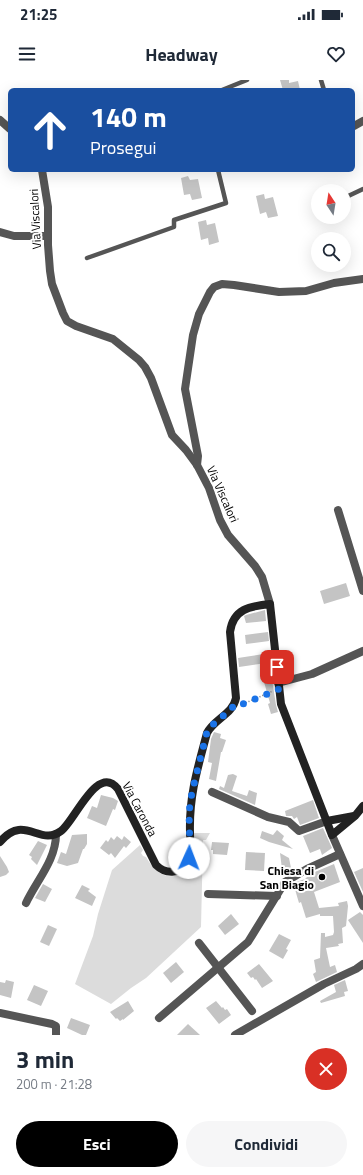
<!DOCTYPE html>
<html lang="it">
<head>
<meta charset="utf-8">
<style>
  :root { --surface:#fff; --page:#f6f6f7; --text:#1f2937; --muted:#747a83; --accent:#000 }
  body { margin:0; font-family:"Titillium Web",sans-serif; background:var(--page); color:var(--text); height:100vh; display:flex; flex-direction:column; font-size:15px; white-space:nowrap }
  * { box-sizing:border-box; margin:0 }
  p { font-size:13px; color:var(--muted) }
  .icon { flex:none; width:22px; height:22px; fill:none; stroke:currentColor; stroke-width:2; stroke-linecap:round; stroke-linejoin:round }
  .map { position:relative; height:955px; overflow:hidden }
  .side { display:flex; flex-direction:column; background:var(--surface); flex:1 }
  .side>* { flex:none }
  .hud { position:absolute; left:8px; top:8px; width:347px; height:84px; border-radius:6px; box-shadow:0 4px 16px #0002; background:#1a4fa0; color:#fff; overflow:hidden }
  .needle { width:26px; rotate:348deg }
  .buttons { position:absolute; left:311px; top:104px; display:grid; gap:8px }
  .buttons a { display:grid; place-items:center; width:40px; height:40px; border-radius:50%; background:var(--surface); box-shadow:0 4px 16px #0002; font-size:20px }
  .pin { position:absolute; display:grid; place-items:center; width:34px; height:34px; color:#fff; margin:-17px; border-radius:8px; box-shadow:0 2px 6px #0006 }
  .me { position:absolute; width:44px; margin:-22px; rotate:2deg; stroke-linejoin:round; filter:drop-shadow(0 0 3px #0008) }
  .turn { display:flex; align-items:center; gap:14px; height:84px; padding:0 16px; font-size:18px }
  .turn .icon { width:52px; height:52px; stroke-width:2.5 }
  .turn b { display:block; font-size:28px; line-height:34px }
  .round { display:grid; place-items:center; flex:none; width:42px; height:42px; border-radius:21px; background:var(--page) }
  .head { display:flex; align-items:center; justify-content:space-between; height:68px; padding:0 16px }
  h1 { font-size:24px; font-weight:700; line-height:30px }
  .cta { display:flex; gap:8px; margin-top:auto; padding:8px 16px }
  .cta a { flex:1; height:46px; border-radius:24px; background:var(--accent); color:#fff; font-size:16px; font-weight:700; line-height:46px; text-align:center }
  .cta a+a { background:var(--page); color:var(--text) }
  .status { display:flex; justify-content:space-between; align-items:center; height:28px; padding:0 20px; background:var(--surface); direction:ltr }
  .status svg { height:11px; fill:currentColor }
  header { display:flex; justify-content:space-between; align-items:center; height:52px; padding:0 16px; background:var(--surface); font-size:18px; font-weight:700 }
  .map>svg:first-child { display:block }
  .green { fill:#dcdcdc }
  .building { fill:#c4c4c4 }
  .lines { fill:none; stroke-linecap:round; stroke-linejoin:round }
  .path { stroke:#777; stroke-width:1.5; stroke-dasharray:1 2; stroke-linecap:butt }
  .lane { stroke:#555; stroke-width:4.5 }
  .street { stroke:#555; stroke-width:8 }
  .secondary { stroke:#222; stroke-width:8 }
  .route { stroke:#1a73e8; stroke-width:7; stroke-dasharray:0 12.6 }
  .poi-dot { fill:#000; stroke:#fff; stroke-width:1.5 }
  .labels { text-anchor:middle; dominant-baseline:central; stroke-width:4; stroke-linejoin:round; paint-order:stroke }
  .street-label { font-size:12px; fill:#000; stroke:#fff }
  .poi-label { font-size:12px; font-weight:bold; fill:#000; stroke:#fff; text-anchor:end }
</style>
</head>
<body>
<div class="status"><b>21:25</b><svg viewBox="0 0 49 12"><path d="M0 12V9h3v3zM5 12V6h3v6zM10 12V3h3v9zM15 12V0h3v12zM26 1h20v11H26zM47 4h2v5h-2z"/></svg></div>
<header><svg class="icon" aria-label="menu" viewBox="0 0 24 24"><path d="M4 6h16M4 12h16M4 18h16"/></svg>Headway<svg class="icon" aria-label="heart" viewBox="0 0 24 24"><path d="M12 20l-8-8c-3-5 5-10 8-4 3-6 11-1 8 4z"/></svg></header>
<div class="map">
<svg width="363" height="955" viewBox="0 0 363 955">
  <rect width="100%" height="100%" fill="#fff"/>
  <!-- green -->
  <path class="green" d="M 194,753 L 210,753 L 206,760 L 203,760 L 201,847 L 146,898 L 131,908 L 111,924 L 75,904 L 93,856 L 98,834 L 112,790 L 140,765 L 143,770 L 141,773 L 143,776 L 146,777 C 154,791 165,801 181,794 C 187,791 192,787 194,781 C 197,772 195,761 194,753 Z"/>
  <!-- building -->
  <g class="building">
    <path d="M 280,0 L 289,0 L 289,3 L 298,1 L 300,10 L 283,10 Z"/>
    <path d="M 188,96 L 190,100 L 198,99 L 202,118 L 192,120 L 190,114 L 184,115 L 181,98 Z"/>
    <path d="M 264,114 L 265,119 L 273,117 L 278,136 L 268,138 L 266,132 L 260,134 L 256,116 Z"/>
    <path d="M 206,140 L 207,145 L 215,143 L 219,162 L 209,165 L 208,158 L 201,160 L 198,142 Z"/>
    <path d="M 346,503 L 350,516 L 324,524 L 320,511 Z"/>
    <path d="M 265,530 L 266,541 L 246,543 L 244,536 L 246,535 Z"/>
    <path d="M 268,552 L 269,561 L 246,564 L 245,555 Z"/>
    <path d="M 270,573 L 272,588 L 267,589 L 266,583 L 239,587 L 238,578 Z"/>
    <path d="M 272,600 L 276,625 L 278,632 L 271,634 L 268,624 L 270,623 L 264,602 Z"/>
    <path d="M 214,652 L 221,654 L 220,658 L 226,660 L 222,672 L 221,672 L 216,701 L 209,699 L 212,683 L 208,682 L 211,659 Z"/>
    <path d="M 233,694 L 237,696 L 232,711 L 247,716 L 249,710 L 257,713 L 255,725 L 219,709 L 220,706 L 224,708 L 228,695 Z"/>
    <path d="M 101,715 L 113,718 L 118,721 L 115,730 L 113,729 L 106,746 L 87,738 L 92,726 L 97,728 Z"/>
    <path d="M 313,720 L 319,738 L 300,745 L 297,737 L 294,739 L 292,736 L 286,736 L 285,731 Z"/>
    <path d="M 323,748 L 332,768 L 322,775 L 320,769 L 310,773 L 303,756 Z"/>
    <path d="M 277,750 L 284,756 L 282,760 L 293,769 L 269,762 L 260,758 L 262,751 L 273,755 Z"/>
    <path d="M 87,754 L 87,764 L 84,769 L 83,769 L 78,783 L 67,786 L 57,783 L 61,772 L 66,774 L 72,755 Z"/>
    <path d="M 117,756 L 122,760 L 124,756 L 131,762 L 126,768 L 124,766 L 115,778 L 111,773 L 109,775 L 100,768 L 106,760 L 108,762 L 111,757 L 114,760 Z"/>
    <path d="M 38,761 L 47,765 L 37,785 L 31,779 L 32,777 L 29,775 Z"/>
    <path d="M 212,762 L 229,763 L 227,775 L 213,774 L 213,770 L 211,770 Z"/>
    <path d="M 246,772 L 265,773 L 264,791 L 245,790 Z"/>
    <path d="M 280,773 L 289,778 L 291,788 L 282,789 Z"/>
    <path d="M 0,776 L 7,787 L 9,792 L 6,795 L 0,797 Z"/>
    <path d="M 334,784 L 340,802 L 314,812 L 319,828 L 339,826 L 338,823 L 347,821 L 348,826 L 346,846 L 342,848 L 343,863 L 338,864 L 339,866 L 326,868 L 330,887 L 335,885 L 337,892 L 316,902 L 313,894 L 316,892 L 314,880 L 320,878 L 321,853 L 325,853 L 325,857 L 333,855 L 334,852 L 333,836 L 320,836 L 320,834 L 306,838 L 301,822 L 299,823 L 294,806 L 296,802 L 305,799 L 310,794 Z"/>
    <path d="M 363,788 L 363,812 L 354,792 Z"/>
    <path d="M 43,804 L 52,809 L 45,822 L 35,818 Z"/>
    <path d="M 82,805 L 90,809 L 88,811 L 96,817 L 92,826 L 75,818 Z"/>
    <path d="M 360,832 L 363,835 L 363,863 L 348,840 Z"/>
    <path d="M 231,834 L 239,844 L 225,855 L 218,846 Z"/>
    <path d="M 48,845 L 57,849 L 49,866 L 40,862 Z"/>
    <path d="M 279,854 L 291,860 L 286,869 L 288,870 L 283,879 L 269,871 Z"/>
    <path d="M 176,882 L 184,892 L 171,903 L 163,893 Z"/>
    <path d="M 259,884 L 273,901 L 262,908 L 256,899 L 255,900 L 253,897 L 251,898 L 247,893 Z"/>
    <path d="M 6,900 L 14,902 L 11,918 L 0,915 L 0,902 L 5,903 Z"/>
    <path d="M 345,900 L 348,911 L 344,912 L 345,916 L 321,923 L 320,921 L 336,912 L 334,905 Z"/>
    <path d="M 34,905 L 48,911 L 41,926 L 27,920 Z"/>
    <path d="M 128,921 L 134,931 L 123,940 L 123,939 L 120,941 L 117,938 L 116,939 L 110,932 Z"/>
    <path d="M 216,921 L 222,928 L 223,927 L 225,930 L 227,929 L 231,935 L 219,944 L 206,928 Z"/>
    <path d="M 71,938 L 90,945 L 86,955 L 82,955 L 67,948 Z"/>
    <path d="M 188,944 L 200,955 L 177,955 Z"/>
  </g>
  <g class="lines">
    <!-- path -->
    <path class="path" d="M 243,624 L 273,611"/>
    <!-- lane -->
    <g class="lane">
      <path d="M 321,0 L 324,10"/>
      <path d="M 222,10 L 247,0"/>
      <path d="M 344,118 L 363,109"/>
      <path d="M 87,178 L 174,147 L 174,140 L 226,123 L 218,90"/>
    </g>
    <!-- street -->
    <g class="street">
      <path d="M 0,40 L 10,49"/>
      <path d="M 354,46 L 363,41"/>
      <path d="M 42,90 L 48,127 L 48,165 L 50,191 L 52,204 L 63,233 L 67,241 L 76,246 L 113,259 L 139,280 L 145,287 L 151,298 L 172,355 L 186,370 L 197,385 L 209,408 L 220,440 L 228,455 L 255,486 L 262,497 L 270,524"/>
      <path d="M 0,152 L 14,156 L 48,156"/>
      <path d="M 197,385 L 198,376 L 185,309 L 193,255 L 199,234 L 210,212 L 214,207 L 222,204 L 234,205 L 279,212 L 306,211 L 334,203 L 363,199"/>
      <path d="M 338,430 L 363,511"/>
      <path d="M 278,603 L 312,594 L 363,571"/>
      <path d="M 212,712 L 268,737 L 289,742 L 299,751 L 327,741"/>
      <path d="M 332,755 L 363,826"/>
      <path d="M 208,814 L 277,816"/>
      <path d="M 26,823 C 37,800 56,780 56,754"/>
      <path d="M 199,863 L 252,931"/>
      <path d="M 0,933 L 52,944 L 56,946 L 56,955"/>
      <path d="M 159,938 L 248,862 L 285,802 L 307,789 L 340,774"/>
      <path d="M 235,955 L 324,904 L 356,889 L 363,884"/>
    </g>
    <!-- secondary -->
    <g class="secondary">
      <path d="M 327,741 L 354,736"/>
      <path d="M 0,762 C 24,733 40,767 61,751 C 75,741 97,683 118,709 L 156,785 C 165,794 180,795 187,782 C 193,774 190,762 190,752 C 189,715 198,687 207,653 C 214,639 233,634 236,618 L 230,552 C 233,529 250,526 270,524 L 281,624 L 332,755 L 355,736 L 363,726"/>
    </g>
  </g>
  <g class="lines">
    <!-- route -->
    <path class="route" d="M 189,778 L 190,773 L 189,732 L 192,712 L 207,652 C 214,640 228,635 235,624 L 243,624 L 279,609 L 277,587"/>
  </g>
  <!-- markers -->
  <circle class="poi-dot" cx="322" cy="797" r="4"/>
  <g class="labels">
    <!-- street labels -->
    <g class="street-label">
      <text transform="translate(35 139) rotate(-93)">Via Viscalori</text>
      <text transform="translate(223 414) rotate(66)">Via Viscalori</text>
      <text transform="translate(140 729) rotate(62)">Via Caronda</text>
    </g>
    <!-- poi labels -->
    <g class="poi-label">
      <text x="314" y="790">Chiesa di<tspan x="314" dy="14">San Biagio</tspan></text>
    </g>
  </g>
</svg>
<div class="buttons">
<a><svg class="needle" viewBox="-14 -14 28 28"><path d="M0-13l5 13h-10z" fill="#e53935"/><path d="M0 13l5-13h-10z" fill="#747a83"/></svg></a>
<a><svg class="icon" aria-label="search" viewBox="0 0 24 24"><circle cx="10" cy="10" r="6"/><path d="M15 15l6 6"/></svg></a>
</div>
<div class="pin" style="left:277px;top:587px;background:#d93025"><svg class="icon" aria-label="arrive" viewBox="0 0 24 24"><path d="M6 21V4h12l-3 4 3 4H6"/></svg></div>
<svg class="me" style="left:189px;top:778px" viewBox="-20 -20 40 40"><circle r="19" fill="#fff"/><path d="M0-13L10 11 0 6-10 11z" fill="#1a73e8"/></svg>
<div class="hud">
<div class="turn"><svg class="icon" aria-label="ahead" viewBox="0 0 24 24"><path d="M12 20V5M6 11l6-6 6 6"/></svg><div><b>140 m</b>Prosegui</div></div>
</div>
</div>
<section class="side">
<div class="head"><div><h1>3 min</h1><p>200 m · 21:28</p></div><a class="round" style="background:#d93025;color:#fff"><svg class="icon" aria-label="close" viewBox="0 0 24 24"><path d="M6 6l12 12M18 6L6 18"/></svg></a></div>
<div class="cta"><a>Esci</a><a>Condividi</a></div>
</section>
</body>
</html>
